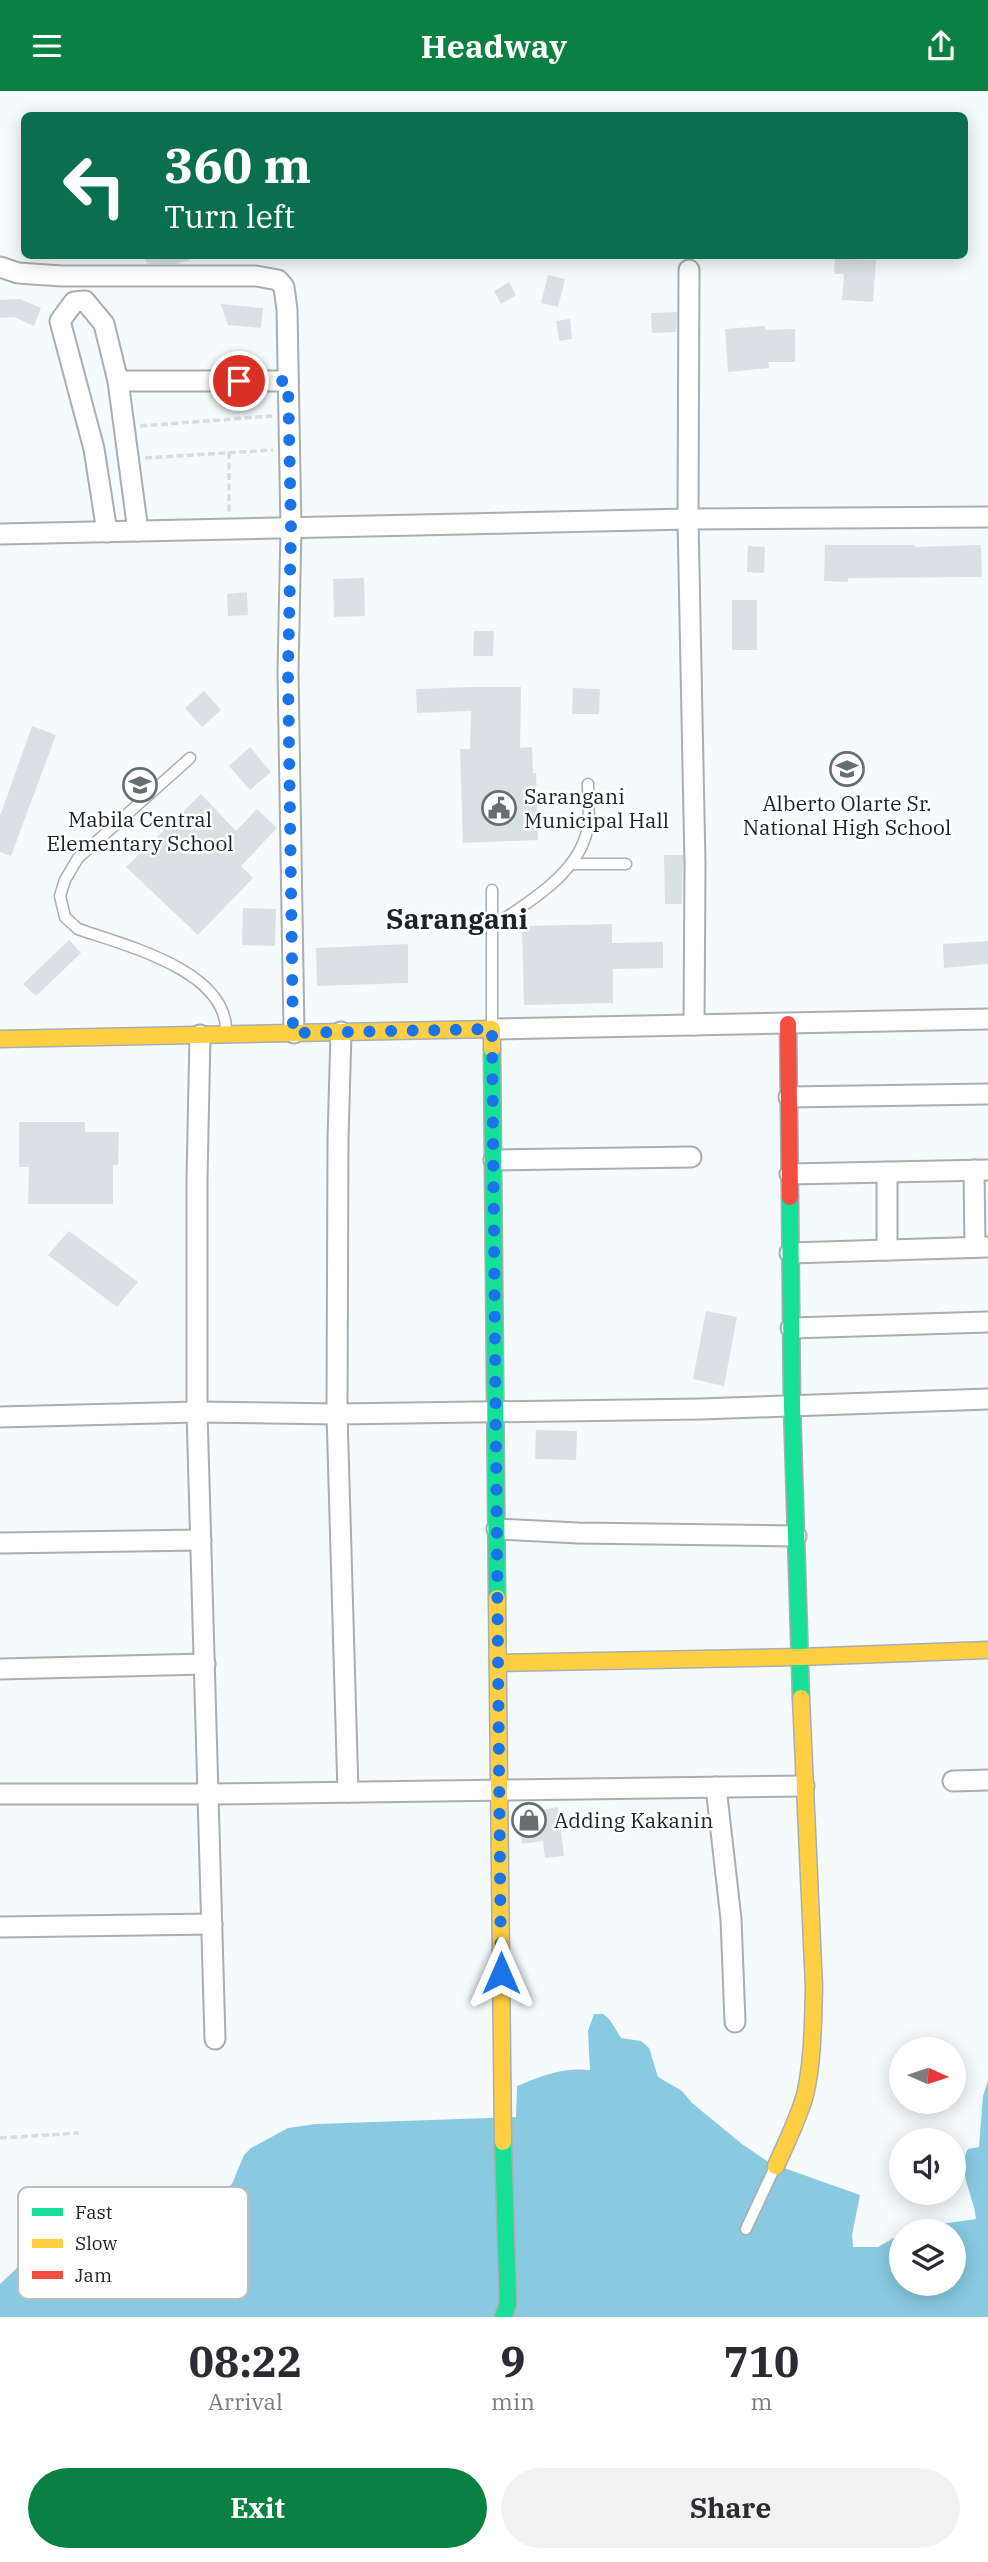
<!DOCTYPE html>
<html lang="en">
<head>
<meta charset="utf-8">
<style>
  :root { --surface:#fff; --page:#f2f2f3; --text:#2b2b33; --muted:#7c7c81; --accent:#0b8043 }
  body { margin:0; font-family:"IBM Plex Serif",serif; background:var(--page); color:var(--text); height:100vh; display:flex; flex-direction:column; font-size:26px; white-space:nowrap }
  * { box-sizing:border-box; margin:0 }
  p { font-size:23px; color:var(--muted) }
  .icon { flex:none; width:38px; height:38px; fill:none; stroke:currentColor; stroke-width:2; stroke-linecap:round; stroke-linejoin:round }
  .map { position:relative; height:2226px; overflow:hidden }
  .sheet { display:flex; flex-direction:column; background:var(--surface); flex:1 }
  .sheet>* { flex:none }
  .banner { position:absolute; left:21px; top:21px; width:947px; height:147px; border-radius:10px; box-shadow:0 4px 18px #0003; background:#0b6e4f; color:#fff; overflow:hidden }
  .needle { width:46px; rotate:93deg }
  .fabs { position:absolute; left:889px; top:1946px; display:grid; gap:14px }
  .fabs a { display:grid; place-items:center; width:77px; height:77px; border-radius:50%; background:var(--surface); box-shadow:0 4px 18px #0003; font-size:35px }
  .pin { position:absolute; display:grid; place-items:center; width:60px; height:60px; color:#fff; margin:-30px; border:4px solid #fff; border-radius:50%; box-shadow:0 2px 7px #0007 }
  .me { position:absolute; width:77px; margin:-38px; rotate:0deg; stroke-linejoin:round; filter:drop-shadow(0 0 5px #0008) }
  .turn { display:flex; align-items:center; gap:24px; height:147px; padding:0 28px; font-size:32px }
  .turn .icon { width:91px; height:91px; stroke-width:2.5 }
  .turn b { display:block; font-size:49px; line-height:60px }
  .eta { display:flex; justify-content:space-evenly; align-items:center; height:119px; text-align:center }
  .eta b { font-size:42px; font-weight:700; line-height:49px }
  .cta { display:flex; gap:14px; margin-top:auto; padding:14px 28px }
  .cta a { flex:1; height:80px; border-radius:42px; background:var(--accent); color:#fff; font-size:28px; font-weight:700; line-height:80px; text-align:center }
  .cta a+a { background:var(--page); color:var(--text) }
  header { display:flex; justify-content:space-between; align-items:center; height:91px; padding:0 28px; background:var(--accent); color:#fff; font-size:32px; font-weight:700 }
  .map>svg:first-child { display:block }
  .water { fill:#89cae1 }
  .building { fill:#dae1e4 }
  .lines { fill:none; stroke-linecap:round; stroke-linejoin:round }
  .lane-casing { stroke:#a8aeb1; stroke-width:13 }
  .street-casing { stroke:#a8aeb1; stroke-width:23 }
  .fast-casing { stroke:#a8aeb1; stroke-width:19 }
  .slow-casing { stroke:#a8aeb1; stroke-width:19 }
  .jam-casing { stroke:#a8aeb1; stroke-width:19 }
  .path { stroke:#dadbdc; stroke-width:3.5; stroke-dasharray:7 3.5; stroke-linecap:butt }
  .lane { stroke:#fefeff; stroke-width:10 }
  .street { stroke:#fefeff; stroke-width:19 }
  .fast { stroke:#16e098; stroke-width:16 }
  .slow { stroke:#ffcf43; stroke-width:16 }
  .jam { stroke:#f24e42; stroke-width:16 }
  .route { stroke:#1a73e8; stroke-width:12; stroke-dasharray:0 21.6 }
  .labels { text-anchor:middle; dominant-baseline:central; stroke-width:5; stroke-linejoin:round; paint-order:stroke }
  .poi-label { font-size:21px; fill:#1b2326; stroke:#fff; text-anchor:start }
  .district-label { font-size:28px; font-weight:bold; fill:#1b2326; stroke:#fff }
  .key { fill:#fff; stroke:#bbbdbe; stroke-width:2 }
  .key-label { font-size:19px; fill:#1b2326 }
</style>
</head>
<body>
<header><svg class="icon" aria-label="menu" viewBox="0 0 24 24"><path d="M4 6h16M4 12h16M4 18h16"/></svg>Headway<svg class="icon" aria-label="share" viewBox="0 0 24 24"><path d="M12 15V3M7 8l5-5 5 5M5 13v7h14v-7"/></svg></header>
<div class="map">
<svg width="988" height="2226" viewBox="0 0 988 2226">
  <rect width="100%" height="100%" fill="#f5fafc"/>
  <!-- water -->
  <path class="water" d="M 594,1923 L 603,1923 L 610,1929 L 621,1947 L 641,1950 L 649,1957 L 658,1986 L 682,2000 L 692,2012 L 742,2053 L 770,2072 L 860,2104 L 852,2144 L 853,2156 L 878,2156 L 901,2143 L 901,2193 L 954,2193 L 954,2140 L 906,2140 L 913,2137 L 976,2128 C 974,2105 956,2079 968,2058 L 979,2056 L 983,2005 L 988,1990 L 988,2226 L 0,2226 L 0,2193 L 16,2178 L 34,2153 L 43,2119 L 53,2118 L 57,2129 L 57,2144 L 60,2157 L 71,2166 L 82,2171 L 96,2168 L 128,2141 L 142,2134 L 166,2112 L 173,2110 L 204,2114 L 232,2093 L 244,2064 L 251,2057 L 288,2037 L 316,2033 L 516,2026 L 517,1995 C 541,1985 563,1976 590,1979 L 588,1940 Z"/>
  <!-- building -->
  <g class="building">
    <path d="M 144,164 L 189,164 L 190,169 L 176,173 L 147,173 Z"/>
    <path d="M 835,168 L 876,169 L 873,211 L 842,209 L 844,183 L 834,183 Z"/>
    <path d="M 548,184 L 565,188 L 558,216 L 541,212 Z"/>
    <path d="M 509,191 L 516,204 L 501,213 L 494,200 Z"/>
    <path d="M 20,208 L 41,217 L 34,235 L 14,226 L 0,227 L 0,209 Z"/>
    <path d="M 221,213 L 263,217 L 261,237 L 228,234 Z"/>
    <path d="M 677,221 L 676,241 L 652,242 L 651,222 Z"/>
    <path d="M 570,228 L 572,248 L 559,250 L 556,230 Z"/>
    <path d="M 765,235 L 765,239 L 795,238 L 795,271 L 768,271 L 769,277 L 728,281 L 725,238 Z"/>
    <path d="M 825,454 L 915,454 L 915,456 L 981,454 L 982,486 L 848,487 L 848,491 L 824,490 Z"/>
    <path d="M 748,455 L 765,456 L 764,482 L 747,481 Z"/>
    <path d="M 364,487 L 365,525 L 334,526 L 333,488 Z"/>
    <path d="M 247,501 L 248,524 L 228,525 L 227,503 Z"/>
    <rect x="732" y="509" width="25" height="50"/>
    <path d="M 474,540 L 494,540 L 493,565 L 473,565 Z"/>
    <path d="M 471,596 L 521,596 L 520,657 L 532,656 L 533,682 L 536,682 L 538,749 L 463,752 L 460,658 L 470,658 L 471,620 L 417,622 L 416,598 Z"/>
    <path d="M 573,597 L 600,598 L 599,623 L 572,623 Z"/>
    <path d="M 204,600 L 221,619 L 202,636 L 185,617 Z"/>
    <path d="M 32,635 L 56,644 L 11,765 L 0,761 L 0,725 Z"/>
    <path d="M 250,656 L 271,681 L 250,699 L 229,675 Z"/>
    <path d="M 201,703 L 236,740 L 257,718 L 277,737 L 241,775 L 253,787 L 198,844 L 126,776 Z"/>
    <path d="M 664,764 L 683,764 L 682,813 L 665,813 Z"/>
    <path d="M 243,817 L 276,818 L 275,855 L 242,854 Z"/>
    <path d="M 612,833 L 612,852 L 663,851 L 663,877 L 613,878 L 613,912 L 524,914 L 522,835 Z"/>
    <path d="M 69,849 L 81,862 L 36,905 L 23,893 Z"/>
    <path d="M 988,850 L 988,873 L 944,877 L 943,853 Z"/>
    <path d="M 408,853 L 408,892 L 317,895 L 316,857 Z"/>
    <path d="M 19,1031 L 85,1031 L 85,1041 L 119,1041 L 118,1074 L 113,1074 L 113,1113 L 28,1113 L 29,1076 L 19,1076 Z"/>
    <path d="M 69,1140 L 138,1191 L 117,1216 L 48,1164 Z"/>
    <path d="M 706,1220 L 737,1226 L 724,1295 L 693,1288 Z"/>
    <path d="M 536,1339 L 577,1340 L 576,1369 L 535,1368 Z"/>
    <path d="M 558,1716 L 564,1765 L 545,1767 L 543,1750 L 522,1753 L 519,1723 Z"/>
  </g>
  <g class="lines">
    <!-- lane casing -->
    <g class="lane-casing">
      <g id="lane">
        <path d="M 190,667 L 78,767 L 65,789 L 60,805 L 65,826 L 78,838 C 124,854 227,879 226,940"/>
        <path d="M 571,773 L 626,773"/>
        <path d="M 492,799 L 492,934"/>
        <path d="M 492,836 C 524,814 572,787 585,747 C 591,731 588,710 588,693"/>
        <path d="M 746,2138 L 774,2078"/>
      </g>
    </g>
    <!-- street casing -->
    <g class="street-casing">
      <g id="street">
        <path d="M 0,176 L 18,182 L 62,185 L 256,185 L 278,189 L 284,196 L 287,219 L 291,438 L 288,581 L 294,942"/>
        <path d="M 689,179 L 688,428 L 695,774 L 694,934"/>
        <path d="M 118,290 L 288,290"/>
        <path d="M 107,441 L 94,358 L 60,230 L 74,211 L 85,210 L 104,233 L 118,290 L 138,440"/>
        <path d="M 0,443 L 688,428 L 988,426"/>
        <path d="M 492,938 L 988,928"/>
        <path d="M 341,941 L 338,1049 L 337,1323 L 348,1701"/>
        <path d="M 200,944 L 197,1087 L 197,1321 L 215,1948"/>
        <path d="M 789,1006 L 988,1003"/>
        <path d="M 494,1069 L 691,1066"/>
        <path d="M 974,1079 L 975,1156"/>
        <path d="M 887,1081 L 887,1159"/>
        <path d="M 790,1083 L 988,1079"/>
        <path d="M 790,1162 L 988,1156"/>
        <path d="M 791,1237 L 988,1231"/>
        <path d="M 0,1326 L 197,1321 L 337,1323 L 701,1318 L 988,1308"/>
        <path d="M 497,1438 L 578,1442 L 796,1445"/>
        <path d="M 0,1452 L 201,1449"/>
        <path d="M 0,1578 L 205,1573"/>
        <path d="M 953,1690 L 988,1689"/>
        <path d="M 716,1696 L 731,1828 L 735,1931"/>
        <path d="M 0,1703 L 210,1703 L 804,1695"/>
        <path d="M 0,1836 L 212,1833"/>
      </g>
    </g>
    <!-- fast casing -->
    <g class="fast-casing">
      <g id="fast">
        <path d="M 492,958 L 497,1507"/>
        <path d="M 790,1106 L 792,1315 L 801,1607"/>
        <path d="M 503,2051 L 508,2213 L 503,2226"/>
      </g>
    </g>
    <!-- slow casing -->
    <g class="slow-casing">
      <g id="slow">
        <path d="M 0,948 L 492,938 L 492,958"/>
        <path d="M 497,1507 L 503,2051"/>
        <path d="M 499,1572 L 800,1566 L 988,1559"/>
        <path d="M 776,2075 C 786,2052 798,2029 805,2004 C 813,1970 813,1931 814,1896 L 801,1607"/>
      </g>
    </g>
    <!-- jam casing -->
    <g class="jam-casing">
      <path id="jam" d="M 788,933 L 790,1106"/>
    </g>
    <!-- path -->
    <g class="path">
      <path d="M 140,335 L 272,325"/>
      <path d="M 229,361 L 229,422"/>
      <path d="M 145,367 L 273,359"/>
      <path d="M 0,2047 L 79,2042"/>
    </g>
    <!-- lane -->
    <use href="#lane" class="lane"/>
    <!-- street -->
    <use href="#street" class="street"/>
    <!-- fast -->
    <use href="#fast" class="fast"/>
    <!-- slow -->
    <use href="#slow" class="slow"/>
    <!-- jam -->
    <use href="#jam" class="jam"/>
  </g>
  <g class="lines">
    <!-- route -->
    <path class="route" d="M 239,290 L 288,290 L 291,438 L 288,581 L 293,942 L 492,938 L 501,1882"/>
  </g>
  <!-- icons -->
  <defs>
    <g id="school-ring" transform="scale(1.75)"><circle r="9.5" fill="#fff" stroke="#676e71" stroke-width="1.5"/><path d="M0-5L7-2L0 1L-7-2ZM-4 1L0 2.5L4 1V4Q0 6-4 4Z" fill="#676e71"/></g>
    <g id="civic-ring" transform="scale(1.75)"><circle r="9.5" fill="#fff" stroke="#676e71" stroke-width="1.5"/><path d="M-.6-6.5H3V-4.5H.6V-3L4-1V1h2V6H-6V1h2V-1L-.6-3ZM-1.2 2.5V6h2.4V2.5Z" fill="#676e71"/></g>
    <g id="shop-ring" transform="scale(1.75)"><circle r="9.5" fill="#fff" stroke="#676e71" stroke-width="1.5"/><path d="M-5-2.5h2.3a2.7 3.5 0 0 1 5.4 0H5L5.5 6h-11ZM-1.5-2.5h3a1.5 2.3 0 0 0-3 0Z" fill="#676e71"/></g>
  </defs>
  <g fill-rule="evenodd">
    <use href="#school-ring" x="847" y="678"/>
    <use href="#school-ring" x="140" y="694"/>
    <use href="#civic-ring" x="499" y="717"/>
    <use href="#shop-ring" x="529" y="1729"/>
  </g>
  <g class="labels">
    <!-- poi labels -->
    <g class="poi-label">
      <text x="524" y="705">Sarangani<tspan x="524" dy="24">Municipal Hall</tspan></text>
      <text x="847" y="712" text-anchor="middle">Alberto Olarte Sr.<tspan x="847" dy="24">National High School</tspan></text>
      <text x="140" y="728" text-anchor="middle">Mabila Central<tspan x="140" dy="24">Elementary School</tspan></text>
      <text x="554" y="1729">Adding Kakanin</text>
    </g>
    <!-- district labels -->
    <g class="district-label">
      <text x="457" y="827">Sarangani</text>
    </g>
  </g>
  <!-- legend -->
  <rect x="18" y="2096" width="230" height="112" rx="10" class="key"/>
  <rect x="32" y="2117" width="31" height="8" fill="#16e098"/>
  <rect x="32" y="2148" width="31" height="9" fill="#ffcf43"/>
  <rect x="32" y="2180" width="31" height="8" fill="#f24e42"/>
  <g class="key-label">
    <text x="75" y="2128">Fast</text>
    <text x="75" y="2159">Slow</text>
    <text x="75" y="2191">Jam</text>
  </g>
</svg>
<div class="fabs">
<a><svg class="needle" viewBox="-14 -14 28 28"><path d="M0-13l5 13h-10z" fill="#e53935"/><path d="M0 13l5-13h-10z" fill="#7c7c81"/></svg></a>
<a><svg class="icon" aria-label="sound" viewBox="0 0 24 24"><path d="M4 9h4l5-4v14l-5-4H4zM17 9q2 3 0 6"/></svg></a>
<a><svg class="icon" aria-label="layers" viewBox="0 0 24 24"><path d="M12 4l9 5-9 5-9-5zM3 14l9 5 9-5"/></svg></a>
</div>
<div class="pin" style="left:239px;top:290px;background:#d93025"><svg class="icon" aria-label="arrive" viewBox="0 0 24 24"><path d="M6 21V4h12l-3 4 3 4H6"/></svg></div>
<svg class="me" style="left:501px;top:1882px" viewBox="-20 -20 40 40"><path d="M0-17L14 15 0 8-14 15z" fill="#1a73e8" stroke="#fff" stroke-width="4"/></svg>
<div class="banner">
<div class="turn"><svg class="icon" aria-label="left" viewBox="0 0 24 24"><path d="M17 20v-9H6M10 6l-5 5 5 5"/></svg><div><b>360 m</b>Turn left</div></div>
</div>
</div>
<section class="sheet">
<div class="eta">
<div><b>08:22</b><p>Arrival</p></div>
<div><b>9</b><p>min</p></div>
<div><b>710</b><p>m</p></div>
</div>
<div class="cta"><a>Exit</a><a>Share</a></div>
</section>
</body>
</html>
